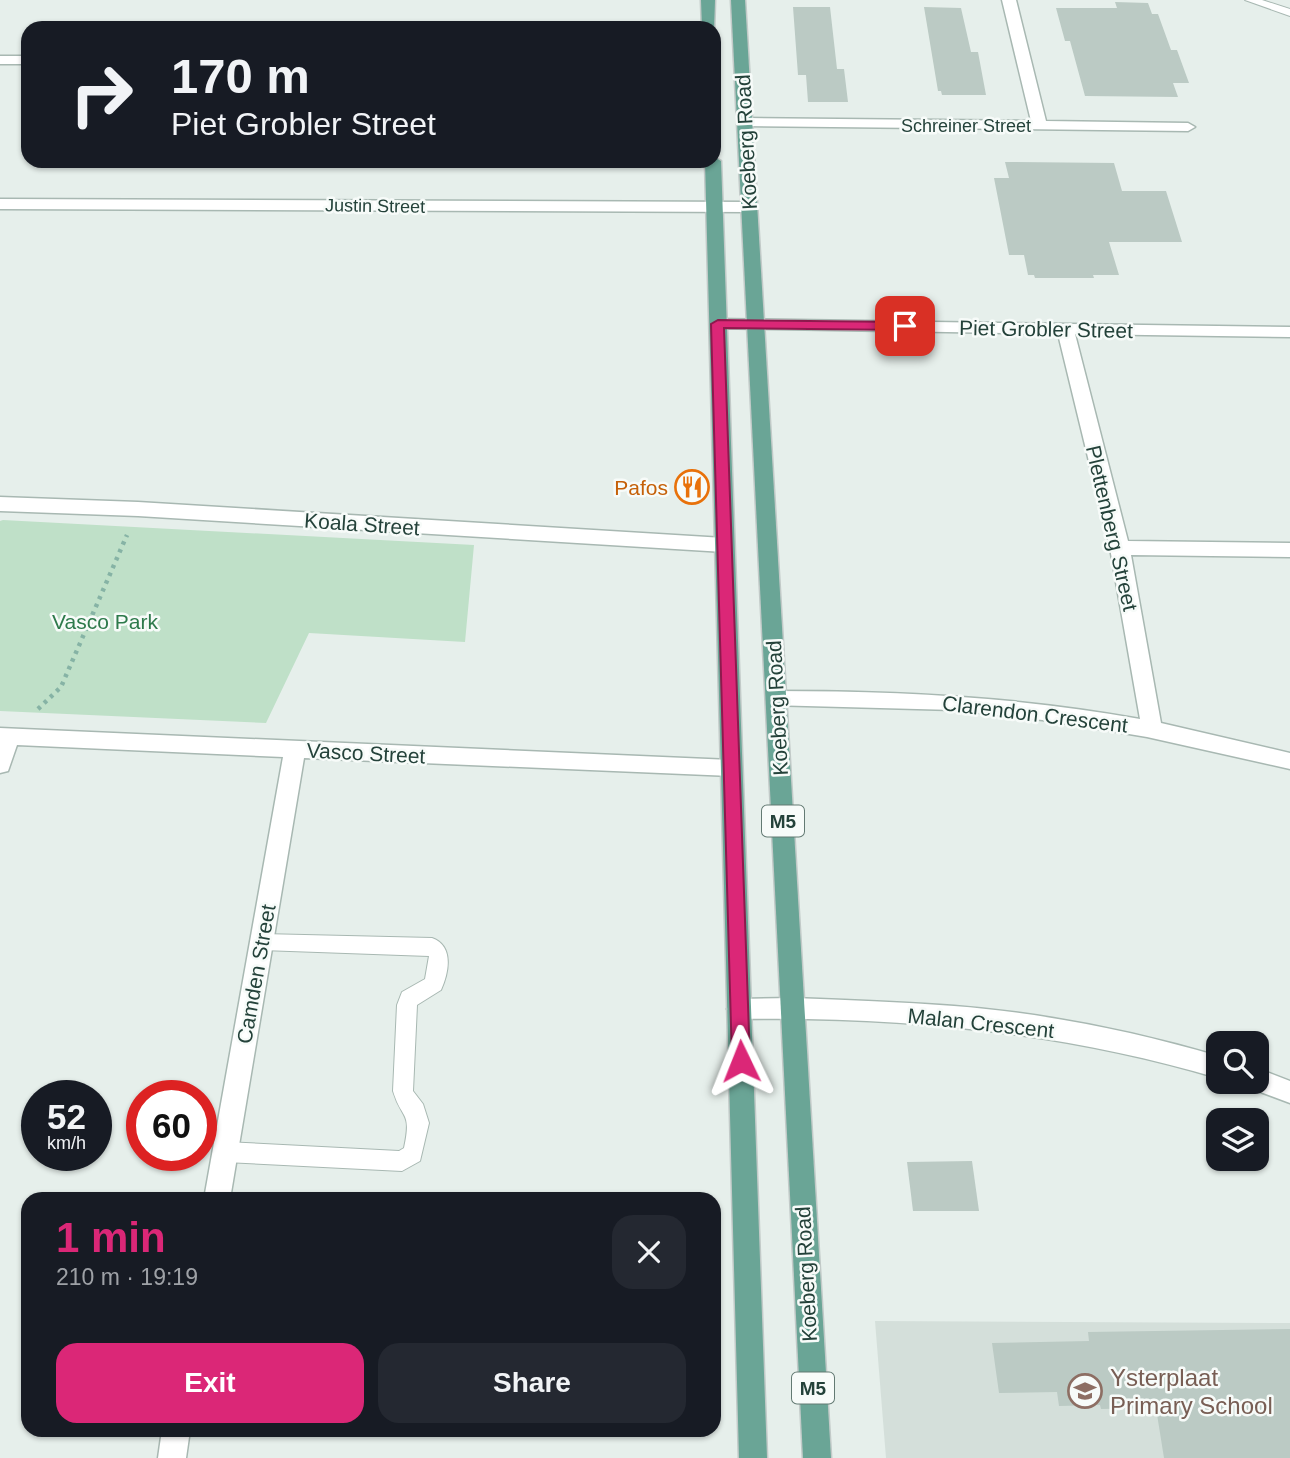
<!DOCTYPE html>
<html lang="en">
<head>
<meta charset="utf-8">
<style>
  :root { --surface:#171b24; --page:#242831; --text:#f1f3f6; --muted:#9ea1a6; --accent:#db2777 }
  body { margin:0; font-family:Helvetica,sans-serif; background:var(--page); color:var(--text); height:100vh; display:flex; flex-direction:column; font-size:26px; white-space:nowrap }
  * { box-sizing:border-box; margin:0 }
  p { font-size:23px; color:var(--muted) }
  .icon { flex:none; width:38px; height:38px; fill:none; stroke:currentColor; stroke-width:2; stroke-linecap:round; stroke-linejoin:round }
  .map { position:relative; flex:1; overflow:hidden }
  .panel { position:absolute; left:21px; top:1192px; width:700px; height:245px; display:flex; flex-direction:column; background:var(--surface); border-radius:21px; box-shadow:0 2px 5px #0004 }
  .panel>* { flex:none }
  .banner { position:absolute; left:21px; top:21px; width:700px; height:147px; border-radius:21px; box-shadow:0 2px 5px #0004; background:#171b24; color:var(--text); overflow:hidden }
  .fabs { position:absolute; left:1206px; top:1031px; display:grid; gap:14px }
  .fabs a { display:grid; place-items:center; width:63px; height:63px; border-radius:14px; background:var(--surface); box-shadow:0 2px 5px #0004; font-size:35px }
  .speed { position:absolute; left:21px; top:1080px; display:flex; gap:14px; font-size:35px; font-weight:700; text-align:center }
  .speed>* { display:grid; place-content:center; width:91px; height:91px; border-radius:50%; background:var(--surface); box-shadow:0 2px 5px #0004; line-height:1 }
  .speed small { font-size:18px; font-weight:400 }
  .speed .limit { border:10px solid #d22; background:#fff; color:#111 }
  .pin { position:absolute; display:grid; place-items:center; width:60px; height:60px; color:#fff; margin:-30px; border-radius:14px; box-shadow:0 4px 10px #0006 }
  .me { position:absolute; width:77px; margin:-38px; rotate:358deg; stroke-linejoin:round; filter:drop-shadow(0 0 5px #0008) }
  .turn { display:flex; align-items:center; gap:24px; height:147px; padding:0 35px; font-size:32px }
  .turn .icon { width:91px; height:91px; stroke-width:2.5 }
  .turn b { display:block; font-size:49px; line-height:60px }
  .round { display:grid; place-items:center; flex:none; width:74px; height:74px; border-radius:21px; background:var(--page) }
  .summary { display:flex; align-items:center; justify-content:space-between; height:119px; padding:0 35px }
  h1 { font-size:42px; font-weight:600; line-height:52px; color:var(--accent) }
  .button { display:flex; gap:14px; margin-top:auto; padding:14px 35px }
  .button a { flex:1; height:80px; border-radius:21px; background:var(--accent); color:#fff; font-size:28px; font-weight:600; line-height:80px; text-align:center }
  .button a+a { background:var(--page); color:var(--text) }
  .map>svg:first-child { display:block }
  .built { fill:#d4dfda }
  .green { fill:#bfe0c8 }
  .building { fill:#bbcac4 }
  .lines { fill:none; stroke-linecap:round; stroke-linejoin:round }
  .service-casing { stroke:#a8b8b2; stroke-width:2 }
  .minor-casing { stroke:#a8b8b2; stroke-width:3 }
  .primary-casing { stroke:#c2cac8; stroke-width:3 }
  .path { stroke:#86b3a5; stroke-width:4.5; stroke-dasharray:3.5 5; stroke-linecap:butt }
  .service { fill:#fff; fill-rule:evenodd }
  .minor { fill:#fff; fill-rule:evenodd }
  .primary { fill:#6aa596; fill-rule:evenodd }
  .route { fill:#db2777; stroke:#8e194d; stroke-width:2 }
  .labels { text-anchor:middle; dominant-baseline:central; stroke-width:5; stroke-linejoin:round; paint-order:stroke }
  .far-street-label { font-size:18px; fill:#24423a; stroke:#f7fbf9 }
  .shield { fill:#f7fbf9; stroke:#637a73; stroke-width:2 }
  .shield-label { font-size:19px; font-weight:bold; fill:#24423a }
  .street-label { font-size:21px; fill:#24423a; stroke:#f7fbf9 }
  .food-label { font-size:21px; fill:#c56008; stroke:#f7fbf9; text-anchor:end }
  .park-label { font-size:21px; fill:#2d7a4b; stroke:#f7fbf9 }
  .near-education-label { font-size:24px; fill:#785e54; stroke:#f7fbf9; text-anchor:start }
</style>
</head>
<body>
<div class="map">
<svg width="1290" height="1458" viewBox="0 0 1290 1458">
  <rect width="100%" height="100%" fill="#e6efeb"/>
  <!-- built -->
  <path class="built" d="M 875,1321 L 1290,1323 L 1290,1458 L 886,1458 Z"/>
  <!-- green -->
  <path class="green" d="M 3,520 L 474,545 L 465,642 L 309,633 L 266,723 L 0,711 L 0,521 Z"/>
  <!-- building -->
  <g class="building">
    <path d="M 1115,2 L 1148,3 L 1152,14 L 1158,14 L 1171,50 L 1177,50 L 1189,83 L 1173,83 L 1178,97 L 1085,96 L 1070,41 L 1065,41 L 1056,8 L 1117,8 Z"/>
    <path d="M 793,7 L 830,7 L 837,69 L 844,69 L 848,102 L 808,102 L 806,75 L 798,75 Z"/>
    <path d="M 924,7 L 961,8 L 971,52 L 978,52 L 986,95 L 942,95 L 941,91 L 938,91 Z"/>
    <path d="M 1005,162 L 1114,163 L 1122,191 L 1166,191 L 1182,242 L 1109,242 L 1119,275 L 1093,275 L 1094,278 L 1035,278 L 1034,275 L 1028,275 L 1024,255 L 1009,255 L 994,178 L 1009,178 Z"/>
    <path d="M 972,1161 L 979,1211 L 913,1211 L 907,1162 Z"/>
    <path d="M 1290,1329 L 1290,1458 L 1164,1458 L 1156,1408 L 1101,1409 L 1100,1405 L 1059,1406 L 1057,1392 L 999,1393 L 992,1343 L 1089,1341 L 1088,1332 Z"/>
  </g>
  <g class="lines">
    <!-- service casing -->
    <g class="service-casing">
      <g id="service">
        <path d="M 1245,0 L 1262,0 L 1290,9 L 1290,16 Z"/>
        <path d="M 262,934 L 432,938 C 454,946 449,972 441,990 L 417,1005 L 413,1091 L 423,1104 L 429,1123 L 420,1161 L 402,1171 L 225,1162 L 218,1159 L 214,1152 L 218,1145 L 225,1142 L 399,1151 L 404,1148 C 412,1110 402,1121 393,1091 L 397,1005 L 402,992 L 425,979 L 429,956 L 262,950 L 255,948 L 252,942 L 255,936 Z"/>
      </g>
    </g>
    <!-- minor casing -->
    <g class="minor-casing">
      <g id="minor">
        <path d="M 1002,0 L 1016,0 L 1046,121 L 1188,123 L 1195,127 L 1188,131 L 745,126 L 738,122 L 745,118 L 1031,121 Z"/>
        <rect x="0" y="56" width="28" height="8"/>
        <path d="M 0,199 L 749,202 L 757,207 L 749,212 L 0,209 Z"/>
        <path d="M 718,319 L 1290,327 L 1290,337 L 1075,334 L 1128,541 L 1290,543 L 1290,557 L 1131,555 L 1161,723 L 1290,753 L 1290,769 L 1147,737 L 1051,721 L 954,710 L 769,705 L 766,699 L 769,693 L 776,691 C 899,691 1019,697 1140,719 L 1110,548 L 1058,334 L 712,328 L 710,324 L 712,320 Z"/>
        <path d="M 0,497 L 138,502 L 724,538 L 731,540 L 734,545 L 731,550 L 724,552 L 138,516 L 0,511 Z"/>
        <path d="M 0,728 L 731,760 L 739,762 L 742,768 L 739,774 L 731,776 L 304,758 L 230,1199 L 204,1199 L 283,757 L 17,745 L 8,771 L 0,773 Z"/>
        <path d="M 793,998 C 847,1000 901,1002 954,1006 C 1043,1013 1133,1031 1218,1056 L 1218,1078 C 1064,1032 899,1016 739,1019 L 731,1016 L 727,1009 L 731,1002 L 739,999 Z"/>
        <path d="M 1256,1068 L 1290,1081 L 1290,1103 L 1247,1087 L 1245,1082 L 1256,1082 Z"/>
        <path d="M 162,1430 L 190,1430 L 186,1458 L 158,1458 Z"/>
      </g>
    </g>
    <!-- primary casing -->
    <g class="primary-casing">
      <g id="primary">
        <path d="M 701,0 L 715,0 L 714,31 L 714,28 L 702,28 Z"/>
        <path d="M 731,0 L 745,0 L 831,1458 L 803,1458 Z"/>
        <path d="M 714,157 L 721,161 L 767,1458 L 739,1458 L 705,161 L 714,161 Z"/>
      </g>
    </g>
    <!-- path -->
    <path class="path" d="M 38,709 L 61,687 L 127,535"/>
    <!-- service -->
    <use href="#service" class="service"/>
    <!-- minor -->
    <use href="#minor" class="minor"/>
    <!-- primary -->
    <use href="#primary" class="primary"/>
  </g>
  <!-- route -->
  <path class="route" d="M 718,320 L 905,322 L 911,326 L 905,330 L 724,328 L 750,1061 L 747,1067 L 741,1069 L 734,1067 L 732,1061 L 711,324 Z"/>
  <!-- icons -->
  <defs>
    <g id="restaurant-ring" transform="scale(1.75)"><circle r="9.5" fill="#f7fbf9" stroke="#e8710a" stroke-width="1.5"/><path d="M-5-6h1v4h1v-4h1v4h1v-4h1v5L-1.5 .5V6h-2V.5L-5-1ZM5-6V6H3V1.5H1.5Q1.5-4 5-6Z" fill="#e8710a"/></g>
    <g id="school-ring" transform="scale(1.75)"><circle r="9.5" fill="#f7fbf9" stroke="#8d6e63" stroke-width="1.5"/><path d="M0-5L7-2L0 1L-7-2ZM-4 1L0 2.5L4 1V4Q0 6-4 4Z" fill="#8d6e63"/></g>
  </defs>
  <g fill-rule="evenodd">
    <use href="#restaurant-ring" x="692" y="487"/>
    <use href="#school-ring" x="1085" y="1391"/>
  </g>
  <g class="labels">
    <!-- far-street labels -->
    <g class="far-street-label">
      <text x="966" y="126">Schreiner Street</text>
      <text transform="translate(375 206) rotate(1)">Justin Street</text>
    </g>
    <!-- shield labels -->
    <g class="shield">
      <rect x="762" y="805.5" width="42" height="31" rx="5"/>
      <rect x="792" y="1372.5" width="42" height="31" rx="5"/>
    </g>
    <g class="shield-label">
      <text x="783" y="821">M5</text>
      <text x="813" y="1388">M5</text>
    </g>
    <!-- street labels -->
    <g class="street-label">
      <text transform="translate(746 142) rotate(-93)">Koeberg Road</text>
      <text transform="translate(1046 329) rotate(1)">Piet Grobler Street</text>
      <text transform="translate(362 524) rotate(4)">Koala Street</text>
      <text transform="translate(1112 528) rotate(77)">Plettenberg Street</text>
      <text transform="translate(777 708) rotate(-93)">Koeberg Road</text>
      <text transform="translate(1035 714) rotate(7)">Clarendon Crescent</text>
      <text transform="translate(366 753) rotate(3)">Vasco Street</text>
      <text transform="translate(256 974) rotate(-80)">Camden Street</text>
      <text transform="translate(981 1023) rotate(6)">Malan Crescent</text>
      <text transform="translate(806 1274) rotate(-93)">Koeberg Road</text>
    </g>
    <!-- food labels -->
    <g class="food-label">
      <text x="668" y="487">Pafos</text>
    </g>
    <!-- park labels -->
    <g class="park-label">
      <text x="105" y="621">Vasco Park</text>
    </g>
    <!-- near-education labels -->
    <g class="near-education-label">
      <text x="1110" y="1377">Ysterplaat<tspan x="1110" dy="28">Primary School</tspan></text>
    </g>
  </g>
</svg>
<div class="fabs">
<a><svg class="icon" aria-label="search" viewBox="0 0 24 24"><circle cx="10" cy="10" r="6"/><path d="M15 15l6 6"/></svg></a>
<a><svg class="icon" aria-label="layers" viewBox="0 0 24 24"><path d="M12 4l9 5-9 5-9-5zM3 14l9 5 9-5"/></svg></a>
</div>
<div class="speed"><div>52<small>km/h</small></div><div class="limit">60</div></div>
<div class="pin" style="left:905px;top:326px;background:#d93025"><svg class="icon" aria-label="arrive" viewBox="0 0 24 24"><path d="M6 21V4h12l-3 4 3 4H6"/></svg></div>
<svg class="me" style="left:741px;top:1061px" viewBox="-20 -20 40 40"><path d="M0-17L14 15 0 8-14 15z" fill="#db2777" stroke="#fff" stroke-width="4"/></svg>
<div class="banner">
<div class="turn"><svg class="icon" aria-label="right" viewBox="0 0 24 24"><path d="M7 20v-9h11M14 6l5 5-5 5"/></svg><div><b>170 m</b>Piet Grobler Street</div></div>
</div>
<section class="panel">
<div class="summary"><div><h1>1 min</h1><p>210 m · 19:19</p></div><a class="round"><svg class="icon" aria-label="close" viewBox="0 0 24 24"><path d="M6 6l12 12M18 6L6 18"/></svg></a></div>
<div class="button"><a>Exit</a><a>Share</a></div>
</section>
</div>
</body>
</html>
